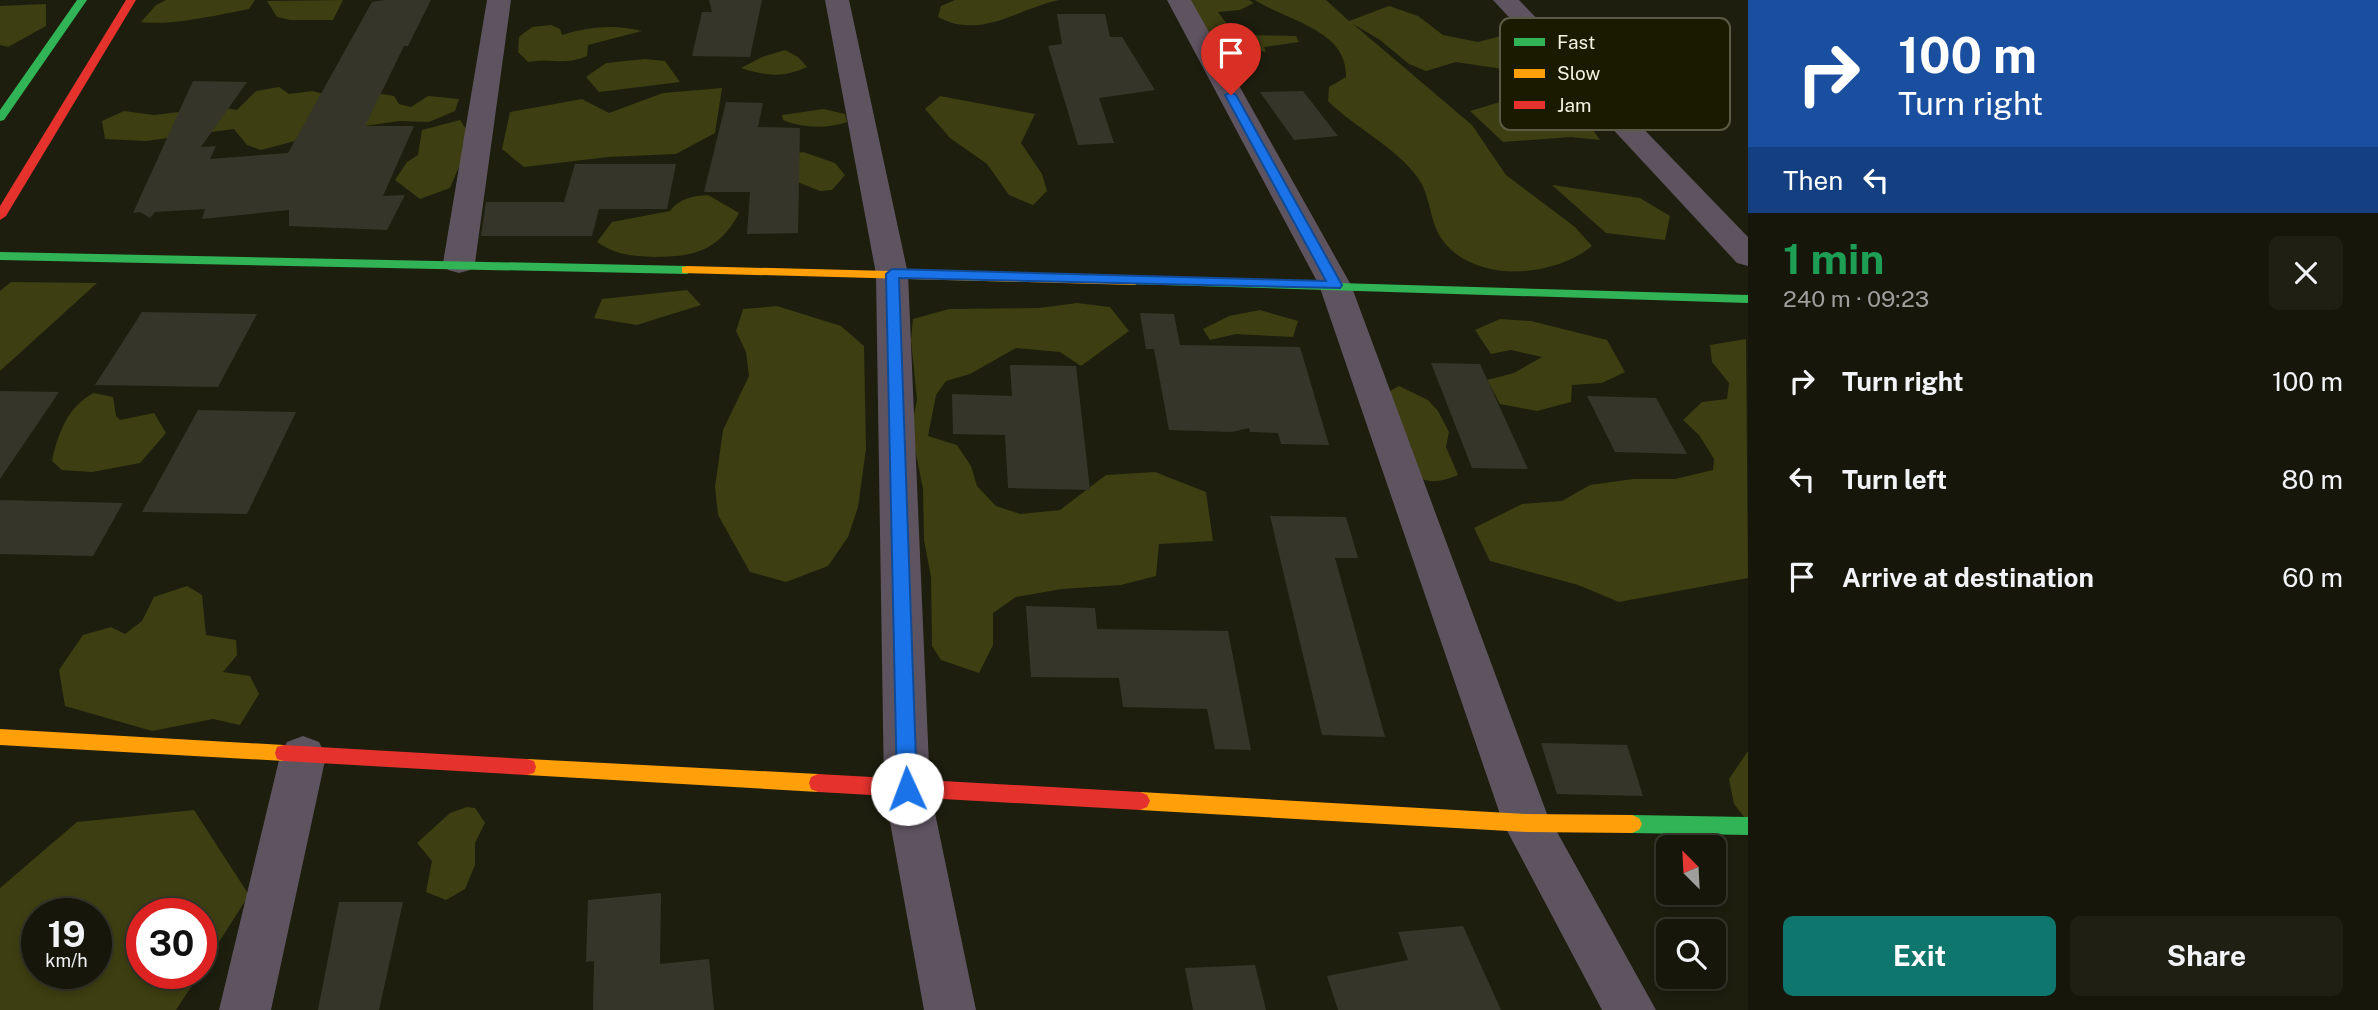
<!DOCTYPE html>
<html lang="en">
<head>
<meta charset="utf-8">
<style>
  :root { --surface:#16160a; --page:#1f1f13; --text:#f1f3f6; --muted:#9e9f9c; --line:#35352b; --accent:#0f766e }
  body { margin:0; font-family:"Public Sans",sans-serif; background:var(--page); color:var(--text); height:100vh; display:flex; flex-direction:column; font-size:26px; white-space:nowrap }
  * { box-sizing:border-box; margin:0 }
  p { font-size:23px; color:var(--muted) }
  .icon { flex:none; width:38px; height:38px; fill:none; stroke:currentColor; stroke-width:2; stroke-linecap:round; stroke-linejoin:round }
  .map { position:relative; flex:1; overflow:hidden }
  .details { display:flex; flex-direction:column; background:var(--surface); width:630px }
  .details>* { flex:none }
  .hud { background:#1a4fa0; color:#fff; overflow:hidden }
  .needle { width:46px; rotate:336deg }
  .controls { position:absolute; left:1656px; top:835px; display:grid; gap:14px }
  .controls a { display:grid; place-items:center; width:70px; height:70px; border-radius:10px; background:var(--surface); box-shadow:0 4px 10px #0003,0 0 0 2px var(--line); font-size:35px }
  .speed { position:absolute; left:21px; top:898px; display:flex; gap:14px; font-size:35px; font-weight:700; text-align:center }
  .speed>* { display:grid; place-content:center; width:91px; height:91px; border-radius:50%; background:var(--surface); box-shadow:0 4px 10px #0003,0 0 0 2px var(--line); line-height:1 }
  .speed small { font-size:18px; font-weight:400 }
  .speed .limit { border:10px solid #d22; background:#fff; color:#111 }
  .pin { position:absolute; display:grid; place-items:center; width:60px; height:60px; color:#fff; margin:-72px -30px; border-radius:50% 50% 50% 0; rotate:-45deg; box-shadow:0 0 7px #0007 }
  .pin .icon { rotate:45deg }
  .me { position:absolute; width:77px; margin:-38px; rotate:358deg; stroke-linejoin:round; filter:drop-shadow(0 0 5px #0008) }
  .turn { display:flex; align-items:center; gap:24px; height:147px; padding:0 35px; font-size:32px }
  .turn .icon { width:91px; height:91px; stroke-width:2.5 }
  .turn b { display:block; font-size:49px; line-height:60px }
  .then { display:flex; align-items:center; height:66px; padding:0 35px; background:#0003; gap:14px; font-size:26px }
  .round { display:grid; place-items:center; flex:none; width:74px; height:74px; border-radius:10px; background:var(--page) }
  .overview { display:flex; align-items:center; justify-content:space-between; height:119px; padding:0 35px }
  h1 { font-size:42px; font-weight:700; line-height:52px; color:#1e9e55 }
  .button { display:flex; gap:14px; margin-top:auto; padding:14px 35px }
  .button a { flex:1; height:80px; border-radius:10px; background:var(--accent); color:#fff; font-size:28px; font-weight:700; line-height:80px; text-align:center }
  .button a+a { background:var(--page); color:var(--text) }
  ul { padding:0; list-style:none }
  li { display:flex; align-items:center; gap:21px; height:98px; padding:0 35px }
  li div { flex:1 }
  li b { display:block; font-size:26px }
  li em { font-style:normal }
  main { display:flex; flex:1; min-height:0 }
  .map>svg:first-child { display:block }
  .green { fill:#3d3e11; fill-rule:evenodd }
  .building { fill:#353629 }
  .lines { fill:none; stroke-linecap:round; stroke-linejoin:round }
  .street { fill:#5e5460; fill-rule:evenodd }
  .fast { fill:#30b455; fill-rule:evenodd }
  .slow { fill:#ff9f0a; fill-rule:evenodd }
  .jam { fill:#e5322d; fill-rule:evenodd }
  .route { fill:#1a73e8; stroke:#114b97; stroke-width:2 }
  .key { fill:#1a1a01; stroke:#5b5b45; stroke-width:2 }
  .key-label { font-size:19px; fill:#f2f3e3 }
</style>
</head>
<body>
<main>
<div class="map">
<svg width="1748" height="1010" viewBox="0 0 1748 1010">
  <rect width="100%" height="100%" fill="#1d1e0e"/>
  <!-- green -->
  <g class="green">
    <path d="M 166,0 L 255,0 L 249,9 C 218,15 171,26 141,22 L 156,5 Z"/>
    <path d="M 343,0 L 333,20 L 290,20 L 277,17 L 267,1 Z"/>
    <path d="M 955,0 L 1059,0 C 1017,9 980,40 938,17 L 941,6 Z"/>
    <path d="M 1171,0 L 1249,0 L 1254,3 L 1240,10 L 1218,12 L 1235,35 L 1296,36 L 1299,42 L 1264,47 L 1266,52 L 1191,39 Z"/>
    <path d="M 1255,0 L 1326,0 L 1349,21 L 1389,6 L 1418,16 L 1443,35 L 1478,42 L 1509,34 L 1542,75 L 1456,62 L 1426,71 L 1409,64 L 1380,40 L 1353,24 L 1472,125 L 1506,175 L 1575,227 L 1592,246 C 1552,279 1467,285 1438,233 C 1429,215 1430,195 1418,178 C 1396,147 1355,128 1328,101 L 1329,87 L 1346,77 C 1348,30 1287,21 1255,0 Z"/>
    <path d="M 46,4 L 46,26 L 8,47 L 0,45 L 0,6 Z"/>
    <path d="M 551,25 L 560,29 L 562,35 C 589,27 614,24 642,31 L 588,45 L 587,56 C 564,66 552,58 528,62 L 518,52 L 519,37 L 532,27 Z"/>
    <path d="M 785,50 L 798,57 L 807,67 C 783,78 765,76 741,68 L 762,57 Z"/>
    <path d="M 645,59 L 665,61 L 680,82 L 599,92 L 586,77 L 606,63 Z"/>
    <path d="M 279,87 L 289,94 L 313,91 L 340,99 L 382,94 L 394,96 L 399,104 L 411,107 L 428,96 L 459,99 L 455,111 L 429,122 L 399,121 L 337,130 L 261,150 L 247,145 L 234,129 L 146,141 L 105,139 L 102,121 L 124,111 L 154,115 L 221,107 L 237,110 L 256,91 Z"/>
    <path d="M 722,88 L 715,133 L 676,154 L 608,157 L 524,167 L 502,149 L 510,112 L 582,99 L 609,113 L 663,93 Z"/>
    <path d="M 940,96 L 1035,114 L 1021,143 L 1042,174 L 1047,191 L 1033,205 L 1009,195 L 987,164 L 950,138 L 925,109 Z"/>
    <path d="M 1500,102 L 1583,116 L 1600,140 L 1571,137 L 1503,142 L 1470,111 Z"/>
    <path d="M 824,109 L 845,114 L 847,122 C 829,129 801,128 783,120 L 782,115 Z"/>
    <path d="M 460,120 L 468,132 L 463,157 L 450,188 L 420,199 L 395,180 L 407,162 L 418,155 L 422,130 Z"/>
    <path d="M 803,152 L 835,163 L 845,175 L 832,190 L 820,191 L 795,181 L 787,155 Z"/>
    <path d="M 1552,185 L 1640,198 L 1670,216 L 1665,240 L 1606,233 Z"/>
    <path d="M 708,195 L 739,213 C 719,251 694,257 654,257 C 631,256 616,255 597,242 L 612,222 L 670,211 C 680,198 693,196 708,195 Z"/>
    <path d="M 11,282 L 97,283 L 0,371 L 0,291 Z"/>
    <path d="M 687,290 L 701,305 L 637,325 L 594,318 L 602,299 Z"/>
    <path d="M 1077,303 L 1110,307 L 1129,331 L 1081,366 L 1060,352 L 1016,348 L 970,374 L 946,381 L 936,395 L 928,436 L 957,445 L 971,466 L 977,486 L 996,506 L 1020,514 L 1060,510 L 1106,475 L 1155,472 L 1206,492 L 1213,541 L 1159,544 L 1156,576 L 1121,585 L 1062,589 L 1016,597 L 993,613 L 993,645 L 979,673 L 941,660 L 932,646 L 931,577 L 924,540 L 923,489 L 911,429 L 917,400 L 911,340 L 913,319 L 949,309 L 1039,308 Z"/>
    <path d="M 777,306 L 841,326 L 864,346 L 866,449 L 858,507 L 848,537 L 828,566 L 786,582 L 750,572 L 718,515 L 715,487 L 723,430 L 749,376 L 746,352 L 736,331 L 743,309 Z"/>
    <path d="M 1260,310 L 1298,321 L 1293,337 L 1236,334 L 1210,340 L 1203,329 L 1229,316 Z"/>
    <path d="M 1500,319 L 1531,321 L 1607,340 L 1625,372 L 1602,383 L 1572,385 L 1571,402 L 1537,411 L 1500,404 L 1487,380 L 1514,373 L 1542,357 L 1511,350 L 1491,354 L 1475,330 Z"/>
    <path d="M 1746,339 L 1748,578 L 1619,602 L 1578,585 L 1490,561 L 1474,528 L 1522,504 L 1562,501 L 1590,485 L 1633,479 L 1675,479 L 1713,470 L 1714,459 L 1699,435 L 1683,420 L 1702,402 L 1727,399 L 1729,383 L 1712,362 L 1710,345 Z"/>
    <path d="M 1399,386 L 1428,400 L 1438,411 L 1449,432 L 1446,447 L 1458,475 C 1436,484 1426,484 1407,470 L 1411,446 L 1390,431 L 1383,395 Z"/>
    <path d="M 94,393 L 113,397 L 116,416 L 120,420 L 154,413 L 166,433 L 140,463 L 92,472 L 62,470 L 52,461 C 58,433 68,406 94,393 Z"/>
    <path d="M 187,586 L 202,595 L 206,635 L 236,640 L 237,655 L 223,672 L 250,676 L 259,694 L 240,725 L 213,719 L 152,731 L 65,706 L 59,670 L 83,635 L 111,627 L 125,634 L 142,621 L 154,597 Z"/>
    <path d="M 1748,751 L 1748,822 L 1734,804 L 1729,779 Z"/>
    <path d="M 467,807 L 475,808 L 485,823 L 475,843 L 475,865 L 465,889 L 446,900 L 426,892 L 432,861 L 417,843 L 450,813 Z"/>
    <path d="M 194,810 L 249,895 L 201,970 L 201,914 L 142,914 L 142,973 L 200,973 L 176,1010 L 0,1010 L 0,888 L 77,822 ZM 37,914 L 96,914 L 96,973 L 37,973 Z"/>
  </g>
  <!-- building -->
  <g class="building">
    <path d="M 384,0 L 431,0 L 408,46 L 404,46 L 365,126 L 414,126 L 383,196 L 405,195 L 387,230 L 289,226 L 289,210 L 202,219 L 205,209 L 155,212 L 150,218 L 140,212 L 133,213 L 193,81 L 247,82 L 201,147 L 216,146 L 210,159 L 288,153 L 372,2 Z"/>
    <path d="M 709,0 L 762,0 L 750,57 L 692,56 L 702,12 L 712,12 Z"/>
    <path d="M 1057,14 L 1105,14 L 1110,37 L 1122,37 L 1155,90 L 1099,98 L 1114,143 L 1078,145 L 1048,46 L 1062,44 Z"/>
    <path d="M 1303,91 L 1338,136 L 1294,140 L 1260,92 Z"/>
    <path d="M 726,102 L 763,103 L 758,127 L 800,128 L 798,233 L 747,234 L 750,192 L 704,192 Z"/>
    <path d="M 575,164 L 676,164 L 667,209 L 599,209 L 592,236 L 481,236 L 486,202 L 564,202 Z"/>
    <path d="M 142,312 L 257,314 L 218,387 L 95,385 Z"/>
    <path d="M 1140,313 L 1174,314 L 1180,345 L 1300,347 L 1329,445 L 1281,444 L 1278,433 L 1250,432 L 1249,428 L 1232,432 L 1169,430 L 1154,349 L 1146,349 Z"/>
    <path d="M 1431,363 L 1480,364 L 1528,469 L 1472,468 Z"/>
    <path d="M 1010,365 L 1076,366 L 1090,490 L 1008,488 L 1005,435 L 953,434 L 952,394 L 1012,396 Z"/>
    <path d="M 0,391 L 59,392 L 0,479 Z"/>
    <path d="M 1587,396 L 1656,398 L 1687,454 L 1615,452 Z"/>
    <path d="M 198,410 L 296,412 L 247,514 L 142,512 Z"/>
    <path d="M 0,500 L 123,503 L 93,556 L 0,554 Z"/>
    <path d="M 1270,516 L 1346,517 L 1358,558 L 1335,558 L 1385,737 L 1322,735 Z"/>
    <path d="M 1026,606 L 1095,608 L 1097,629 L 1228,631 L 1251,750 L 1215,749 L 1207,709 L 1123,707 L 1119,678 L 1031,677 Z"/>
    <path d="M 1541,743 L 1627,745 L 1643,796 L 1557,794 Z"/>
    <path d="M 661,893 L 660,964 L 709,959 L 714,1010 L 593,1010 L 594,961 L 586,962 L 588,900 Z"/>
    <path d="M 339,902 L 403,902 L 379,1010 L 318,1010 Z"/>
    <path d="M 1463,926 L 1501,1010 L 1338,1010 L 1327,976 L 1408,960 L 1398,932 Z"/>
    <path d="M 1255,965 L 1266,1010 L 1193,1010 L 1185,968 Z"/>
  </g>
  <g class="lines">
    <!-- street -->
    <g class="street">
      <path d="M 487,0 L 511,0 L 475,263 L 470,270 L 459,273 L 448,270 L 443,263 Z"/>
      <path d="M 825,0 L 849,0 L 908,274 L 930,789 L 976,1010 L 924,1010 L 884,789 L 876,274 Z"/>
      <path d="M 1167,0 L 1191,0 L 1351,285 L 1547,814 L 1656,1010 L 1602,1010 L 1503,823 L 1319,285 Z"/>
      <path d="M 1493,0 L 1519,0 L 1748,237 L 1748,266 L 1737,263 Z"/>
      <path d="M 303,736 L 319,742 L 326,756 L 271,1010 L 219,1010 L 280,756 L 287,742 Z"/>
    </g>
    <!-- fast -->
    <g class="fast">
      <path d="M 77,0 L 87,0 L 4,120 L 0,121 L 0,110 Z"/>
      <path d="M 0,252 L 687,266 L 694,270 L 687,274 L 0,260 Z"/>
      <path d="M 1135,277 L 1748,295 L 1748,303 L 1130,284 L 1130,278 Z"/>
      <path d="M 1632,815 L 1748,817 L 1748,835 L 1632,833 L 1625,830 L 1622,824 L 1625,818 Z"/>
    </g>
    <!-- slow -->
    <g class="slow">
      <path d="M 687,266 L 1135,277 L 1142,281 L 1135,285 L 682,273 L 682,267 Z"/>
      <path d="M 0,729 L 284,745 L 291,747 L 293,753 L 291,759 L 284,761 L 0,745 Z"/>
      <path d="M 527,759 L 818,774 L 825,777 L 827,783 L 825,789 L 818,792 L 527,775 L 520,773 L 518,767 L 520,761 Z"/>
      <path d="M 1140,792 L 1527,814 L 1632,815 L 1639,818 L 1642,824 L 1639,830 L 1632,833 L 1527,832 L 1140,810 L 1133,807 L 1130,801 L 1133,795 Z"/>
    </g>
    <!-- jam -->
    <g class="jam">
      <path d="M 126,0 L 136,0 L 6,216 L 0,220 L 0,206 Z"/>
      <path d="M 284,745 L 527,759 L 534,761 L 536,767 L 534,773 L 527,775 L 284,761 L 277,759 L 275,753 L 277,747 Z"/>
      <path d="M 818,774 L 1140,792 L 1147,795 L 1150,801 L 1147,807 L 1140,810 L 818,792 L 811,789 L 809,783 L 811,777 Z"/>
    </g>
  </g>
  <!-- route -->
  <path class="route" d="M 1231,92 L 1236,95 L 1342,285 L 1340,288 L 899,278 L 917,789 L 914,795 L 907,798 L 900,795 L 897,789 L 886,274 L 892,269 L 1326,281 L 1225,95 Z"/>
  <!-- legend -->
  <rect x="1500" y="18" width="230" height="112" rx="10" class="key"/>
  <rect x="1514" y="38" width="31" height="8" fill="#30b455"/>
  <rect x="1514" y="69" width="31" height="9" fill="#ff9f0a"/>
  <rect x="1514" y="101" width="31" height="8" fill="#e5322d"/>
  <g class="key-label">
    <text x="1557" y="49">Fast</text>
    <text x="1557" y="80">Slow</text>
    <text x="1557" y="112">Jam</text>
  </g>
</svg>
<div class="controls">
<a><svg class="needle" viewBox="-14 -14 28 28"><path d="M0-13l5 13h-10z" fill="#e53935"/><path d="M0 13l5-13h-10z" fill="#9e9f9c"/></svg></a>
<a><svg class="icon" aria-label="search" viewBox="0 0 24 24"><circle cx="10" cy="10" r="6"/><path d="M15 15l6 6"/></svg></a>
</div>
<div class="speed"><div>19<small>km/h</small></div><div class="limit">30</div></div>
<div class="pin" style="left:1231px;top:95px;background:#d93025"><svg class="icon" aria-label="arrive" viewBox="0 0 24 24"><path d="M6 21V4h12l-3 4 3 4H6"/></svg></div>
<svg class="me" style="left:907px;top:789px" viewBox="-20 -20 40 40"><circle r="19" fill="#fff"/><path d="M0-13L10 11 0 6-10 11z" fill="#1a73e8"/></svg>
</div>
<section class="details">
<div class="hud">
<div class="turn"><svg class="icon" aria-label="right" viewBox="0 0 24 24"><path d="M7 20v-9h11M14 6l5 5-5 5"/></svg><div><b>100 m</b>Turn right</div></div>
<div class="then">Then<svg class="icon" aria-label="left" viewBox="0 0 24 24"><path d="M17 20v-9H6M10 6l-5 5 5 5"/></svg></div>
</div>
<div class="overview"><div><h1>1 min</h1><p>240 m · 09:23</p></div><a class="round"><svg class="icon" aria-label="close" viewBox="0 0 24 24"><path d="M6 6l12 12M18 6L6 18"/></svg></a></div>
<ul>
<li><svg class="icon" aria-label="right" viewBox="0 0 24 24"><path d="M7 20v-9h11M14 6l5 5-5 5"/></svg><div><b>Turn right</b></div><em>100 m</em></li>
<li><svg class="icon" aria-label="left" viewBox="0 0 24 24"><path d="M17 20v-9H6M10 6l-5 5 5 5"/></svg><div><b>Turn left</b></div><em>80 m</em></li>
<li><svg class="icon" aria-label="arrive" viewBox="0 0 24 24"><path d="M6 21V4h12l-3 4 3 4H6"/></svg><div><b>Arrive at destination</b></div><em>60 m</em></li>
</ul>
<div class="button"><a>Exit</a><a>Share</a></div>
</section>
</main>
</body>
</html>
